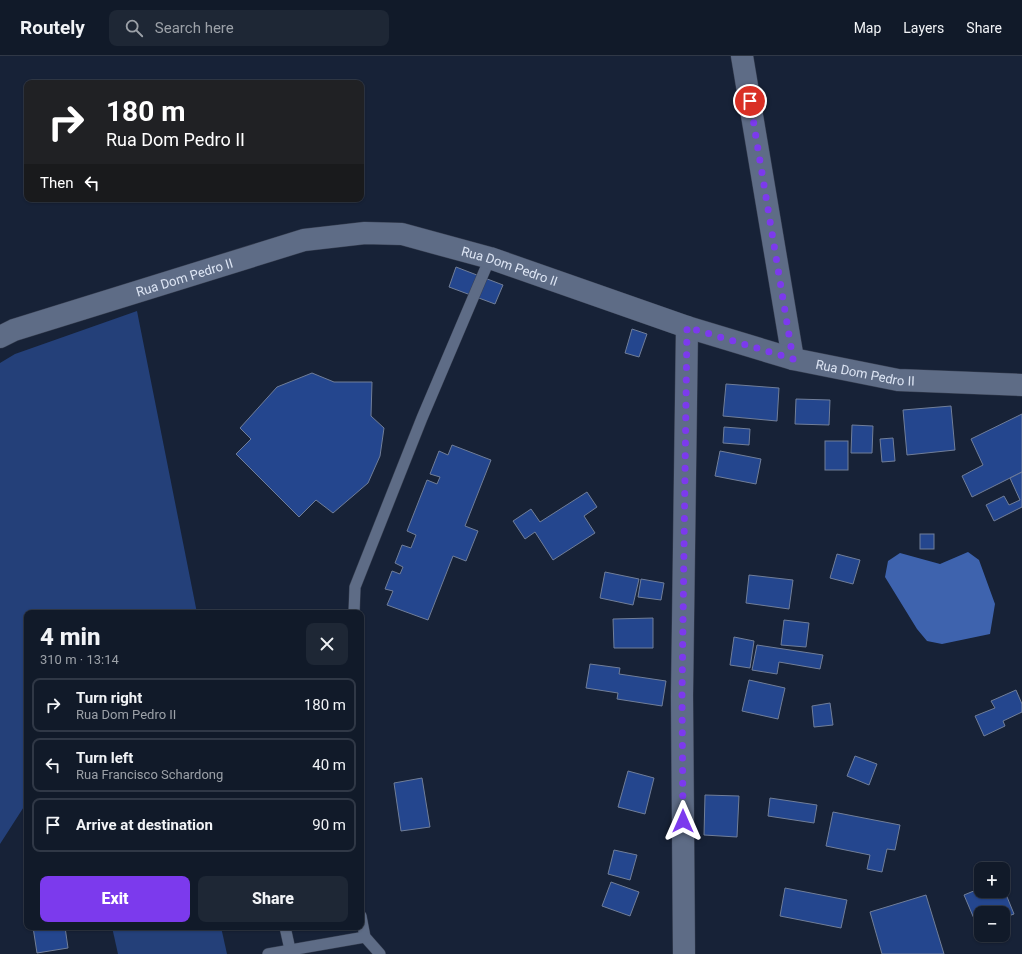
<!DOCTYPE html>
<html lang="en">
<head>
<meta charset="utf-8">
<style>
  :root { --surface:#111a29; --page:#1e2735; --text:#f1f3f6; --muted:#9ca1a8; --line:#303846; --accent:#7c3aed }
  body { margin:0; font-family:Roboto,sans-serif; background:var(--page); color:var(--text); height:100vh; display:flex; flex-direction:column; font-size:15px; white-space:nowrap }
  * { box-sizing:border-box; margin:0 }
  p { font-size:13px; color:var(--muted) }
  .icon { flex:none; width:22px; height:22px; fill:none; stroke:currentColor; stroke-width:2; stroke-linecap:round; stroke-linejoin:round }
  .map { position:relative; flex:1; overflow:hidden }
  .drawer { position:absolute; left:24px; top:554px; width:340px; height:320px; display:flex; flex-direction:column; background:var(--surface); border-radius:8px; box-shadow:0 1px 3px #0004,0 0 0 1px var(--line) }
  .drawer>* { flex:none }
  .hud { position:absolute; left:24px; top:24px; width:340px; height:122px; border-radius:8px; box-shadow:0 1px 3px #0004,0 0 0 1px var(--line); background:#202124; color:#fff; overflow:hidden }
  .fabs { position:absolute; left:974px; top:806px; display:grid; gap:8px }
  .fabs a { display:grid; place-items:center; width:36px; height:36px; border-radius:8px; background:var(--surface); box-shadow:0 1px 3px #0004,0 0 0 1px var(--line); font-size:20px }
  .pin { position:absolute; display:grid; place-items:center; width:34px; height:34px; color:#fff; margin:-17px; border:2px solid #fff; border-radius:50%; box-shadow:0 1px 4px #0007 }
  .me { position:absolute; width:44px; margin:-22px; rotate:0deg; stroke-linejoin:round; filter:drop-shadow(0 0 3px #0008) }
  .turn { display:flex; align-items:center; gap:14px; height:84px; padding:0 16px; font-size:18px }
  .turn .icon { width:52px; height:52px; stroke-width:2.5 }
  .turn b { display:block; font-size:28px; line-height:34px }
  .then { display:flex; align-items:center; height:38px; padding:0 16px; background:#0003; gap:8px; font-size:15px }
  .round { display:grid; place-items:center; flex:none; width:42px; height:42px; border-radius:8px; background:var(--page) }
  .headline { display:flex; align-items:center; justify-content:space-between; height:68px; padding:0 16px }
  h1 { font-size:24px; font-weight:800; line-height:30px }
  .button { display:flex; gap:8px; margin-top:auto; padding:8px 16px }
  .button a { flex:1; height:46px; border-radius:8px; background:var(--accent); color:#fff; font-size:16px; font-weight:800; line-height:46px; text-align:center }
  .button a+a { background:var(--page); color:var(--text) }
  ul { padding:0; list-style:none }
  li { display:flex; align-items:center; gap:12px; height:54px; margin:0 8px 6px; padding:0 8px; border:2px solid var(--line); border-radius:8px }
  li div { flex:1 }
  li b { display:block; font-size:15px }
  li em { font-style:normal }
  header { display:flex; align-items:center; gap:24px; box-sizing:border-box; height:56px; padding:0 20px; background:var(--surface); border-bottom:1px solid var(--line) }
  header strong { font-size:19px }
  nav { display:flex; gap:22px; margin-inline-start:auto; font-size:14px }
  .search { width:280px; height:36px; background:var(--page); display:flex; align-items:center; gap:10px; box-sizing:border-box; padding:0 14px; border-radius:8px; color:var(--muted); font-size:15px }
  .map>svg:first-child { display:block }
  .green { fill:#244079 }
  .water { fill:#3e63ae }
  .building { fill:#24468e; stroke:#707e99 }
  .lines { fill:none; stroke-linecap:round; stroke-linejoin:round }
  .service-casing { stroke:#373f51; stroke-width:12 }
  .minor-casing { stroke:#373f51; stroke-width:23 }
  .tertiary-casing { stroke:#373f51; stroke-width:23 }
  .service { stroke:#5e6c86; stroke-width:11 }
  .minor { stroke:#5e6c86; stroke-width:22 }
  .tertiary { stroke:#5e6c86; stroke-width:22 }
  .route { stroke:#7c3aed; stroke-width:7; stroke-dasharray:0 12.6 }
  .labels { text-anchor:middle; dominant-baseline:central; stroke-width:4; stroke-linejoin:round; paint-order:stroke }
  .street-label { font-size:13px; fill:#dde5f4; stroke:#070b15 }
</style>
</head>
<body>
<header>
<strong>Routely</strong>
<div class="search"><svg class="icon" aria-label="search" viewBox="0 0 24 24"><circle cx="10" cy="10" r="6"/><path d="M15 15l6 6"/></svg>Search here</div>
<nav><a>Map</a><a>Layers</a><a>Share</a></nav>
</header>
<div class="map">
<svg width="1022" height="898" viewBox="0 0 1022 898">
  <rect width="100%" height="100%" fill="#172237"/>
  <!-- green -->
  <g class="green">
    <path d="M 137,255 L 197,557 L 27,557 L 27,746 L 0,788 L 0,307 L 15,298 Z"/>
    <path d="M 112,871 L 221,871 L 227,898 L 118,898 Z"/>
  </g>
  <!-- water -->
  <path class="water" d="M 968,496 L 979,504 L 995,548 L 990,578 L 942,588 L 927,585 L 917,573 L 885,521 L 888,505 L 900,497 L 940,508 Z"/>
  <!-- building -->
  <g class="building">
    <path d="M 456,211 L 503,229 L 495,248 L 449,231 Z"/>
    <path d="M 632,273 L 647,278 L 639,301 L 625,297 Z"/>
    <path d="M 312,317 L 334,326 L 372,326 L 371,360 L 384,372 L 380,400 L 368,427 L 333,457 L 316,444 L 299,461 L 236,398 L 251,383 L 240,372 L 277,331 Z"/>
    <path d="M 726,328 L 779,332 L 777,365 L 723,360 Z"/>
    <path d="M 796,343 L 830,344 L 829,369 L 795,368 Z"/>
    <path d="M 951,350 L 955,394 L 907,399 L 903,354 Z"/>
    <path d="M 1022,358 L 1022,416 L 972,441 L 962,420 L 983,409 L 971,383 Z"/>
    <path d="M 852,369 L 873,370 L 872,397 L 851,397 Z"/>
    <path d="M 724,371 L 750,373 L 749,389 L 723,387 Z"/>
    <path d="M 893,382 L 895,405 L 882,406 L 880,383 Z"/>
    <rect x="825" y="385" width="23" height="29"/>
    <path d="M 452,389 L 491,404 L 465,470 L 478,475 L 466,505 L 453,500 L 428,564 L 387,549 L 393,535 L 385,533 L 392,515 L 400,518 L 403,511 L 395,507 L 402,489 L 411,492 L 416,479 L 407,475 L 427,424 L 437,428 L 440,421 L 430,418 L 439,395 L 448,399 Z"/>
    <path d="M 720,395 L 761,403 L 756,428 L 715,420 Z"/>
    <path d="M 1022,416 L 1022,451 L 994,465 L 986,449 L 1004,440 L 1009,449 L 1020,444 L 1010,422 Z"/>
    <path d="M 587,436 L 597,451 L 584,460 L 595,477 L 553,504 L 535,476 L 525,483 L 513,465 L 531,453 L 540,466 Z"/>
    <rect x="920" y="478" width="14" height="15"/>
    <path d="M 837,498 L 860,504 L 853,528 L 830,522 Z"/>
    <path d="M 605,516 L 639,523 L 633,549 L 600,542 Z"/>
    <path d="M 749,519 L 793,524 L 789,553 L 746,547 Z"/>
    <path d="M 641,523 L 664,527 L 661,544 L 638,541 Z"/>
    <path d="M 653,562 L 653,592 L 614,592 L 613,563 Z"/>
    <path d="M 784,564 L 809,567 L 806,591 L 781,589 Z"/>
    <path d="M 734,581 L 754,585 L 750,612 L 730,609 Z"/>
    <path d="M 757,589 L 823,599 L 820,613 L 779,606 L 777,618 L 752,614 Z"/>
    <path d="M 590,608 L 620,612 L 619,618 L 666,625 L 662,650 L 617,643 L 618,637 L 586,632 Z"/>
    <path d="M 749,624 L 785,632 L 778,663 L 742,655 Z"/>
    <path d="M 1016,634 L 1022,648 L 1022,656 L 1003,665 L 1005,670 L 984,680 L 975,660 L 995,652 L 991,645 Z"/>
    <path d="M 830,647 L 833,669 L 814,671 L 812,650 Z"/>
    <path d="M 855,700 L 877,708 L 869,729 L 847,720 Z"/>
    <path d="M 628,715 L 654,722 L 645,758 L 618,751 Z"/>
    <path d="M 422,722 L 430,771 L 401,775 L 394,727 Z"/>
    <path d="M 705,739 L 739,740 L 737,781 L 704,779 Z"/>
    <path d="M 770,742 L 817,749 L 814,767 L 768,760 Z"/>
    <path d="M 833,756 L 900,769 L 895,794 L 887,793 L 882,816 L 867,813 L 870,799 L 826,790 Z"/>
    <path d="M 614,794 L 637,799 L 630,824 L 608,818 Z"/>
    <path d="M 611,826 L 639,836 L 630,860 L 602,850 Z"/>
    <path d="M 1003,831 L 1014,858 L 1003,862 L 1003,857 L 981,857 L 981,871 L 978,872 L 964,839 L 981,832 L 981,835 L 1003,835 Z"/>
    <path d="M 785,832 L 847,844 L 841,872 L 780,860 Z"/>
    <path d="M 926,839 L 944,898 L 882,898 L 870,856 Z"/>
    <path d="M 33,871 L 65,871 L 68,892 L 37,897 Z"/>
  </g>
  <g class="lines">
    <!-- service casing -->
    <g class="service-casing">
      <g id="service">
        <path d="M 354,557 L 355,531 L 422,362 L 490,202"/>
        <path d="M 361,860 L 365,881 L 380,898"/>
        <path d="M 285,871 L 291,898"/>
        <path d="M 268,898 L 365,881"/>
      </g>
    </g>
    <!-- minor casing -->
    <g class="minor-casing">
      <path id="minor" d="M 684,898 L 682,640 L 687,271"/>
    </g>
    <!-- tertiary casing -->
    <g class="tertiary-casing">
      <g id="tertiary">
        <path d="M 742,0 L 793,303"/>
        <path id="s1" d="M 0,281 L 14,274 L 304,184 L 365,177 L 402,178 L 490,202 L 687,271 L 793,303 L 898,324 L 1022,329"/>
      </g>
    </g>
    <!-- service -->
    <use href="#service" class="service"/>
    <!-- minor -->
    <use href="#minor" class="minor"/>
    <!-- tertiary -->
    <use href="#tertiary" class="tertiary"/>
  </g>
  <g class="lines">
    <!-- route -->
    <path class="route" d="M 683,765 L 682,640 L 687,271 L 793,303 L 750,45"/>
  </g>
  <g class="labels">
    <!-- street labels -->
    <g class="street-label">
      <text stroke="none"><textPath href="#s1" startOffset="530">Rua Dom Pedro II</textPath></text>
      <text stroke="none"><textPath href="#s1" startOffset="194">Rua Dom Pedro II</textPath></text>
      <text stroke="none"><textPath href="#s1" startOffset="902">Rua Dom Pedro II</textPath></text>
    </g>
  </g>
</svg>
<div class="fabs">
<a>+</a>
<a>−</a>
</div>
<div class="pin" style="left:750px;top:45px;background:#d93025"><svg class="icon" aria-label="arrive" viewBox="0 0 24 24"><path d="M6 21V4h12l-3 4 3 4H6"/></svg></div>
<svg class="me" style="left:683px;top:765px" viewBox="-20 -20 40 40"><path d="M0-17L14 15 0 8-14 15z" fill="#7c3aed" stroke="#fff" stroke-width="4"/></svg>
<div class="hud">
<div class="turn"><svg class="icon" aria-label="right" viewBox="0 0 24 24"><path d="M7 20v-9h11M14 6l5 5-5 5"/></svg><div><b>180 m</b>Rua Dom Pedro II</div></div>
<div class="then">Then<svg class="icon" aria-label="left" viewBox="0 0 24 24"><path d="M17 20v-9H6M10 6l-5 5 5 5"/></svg></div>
</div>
<section class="drawer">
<div class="headline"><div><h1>4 min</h1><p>310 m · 13:14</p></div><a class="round"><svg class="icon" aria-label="close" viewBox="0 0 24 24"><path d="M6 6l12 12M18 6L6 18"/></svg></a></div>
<ul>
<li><svg class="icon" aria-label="right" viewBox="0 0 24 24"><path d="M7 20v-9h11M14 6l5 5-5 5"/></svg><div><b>Turn right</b><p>Rua Dom Pedro II</p></div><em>180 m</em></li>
<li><svg class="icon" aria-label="left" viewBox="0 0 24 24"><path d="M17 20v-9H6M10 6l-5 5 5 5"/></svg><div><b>Turn left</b><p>Rua Francisco Schardong</p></div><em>40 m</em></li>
<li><svg class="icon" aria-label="arrive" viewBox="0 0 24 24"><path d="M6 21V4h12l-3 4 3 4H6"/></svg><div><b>Arrive at destination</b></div><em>90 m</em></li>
</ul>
<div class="button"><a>Exit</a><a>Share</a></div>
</section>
</div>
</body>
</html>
